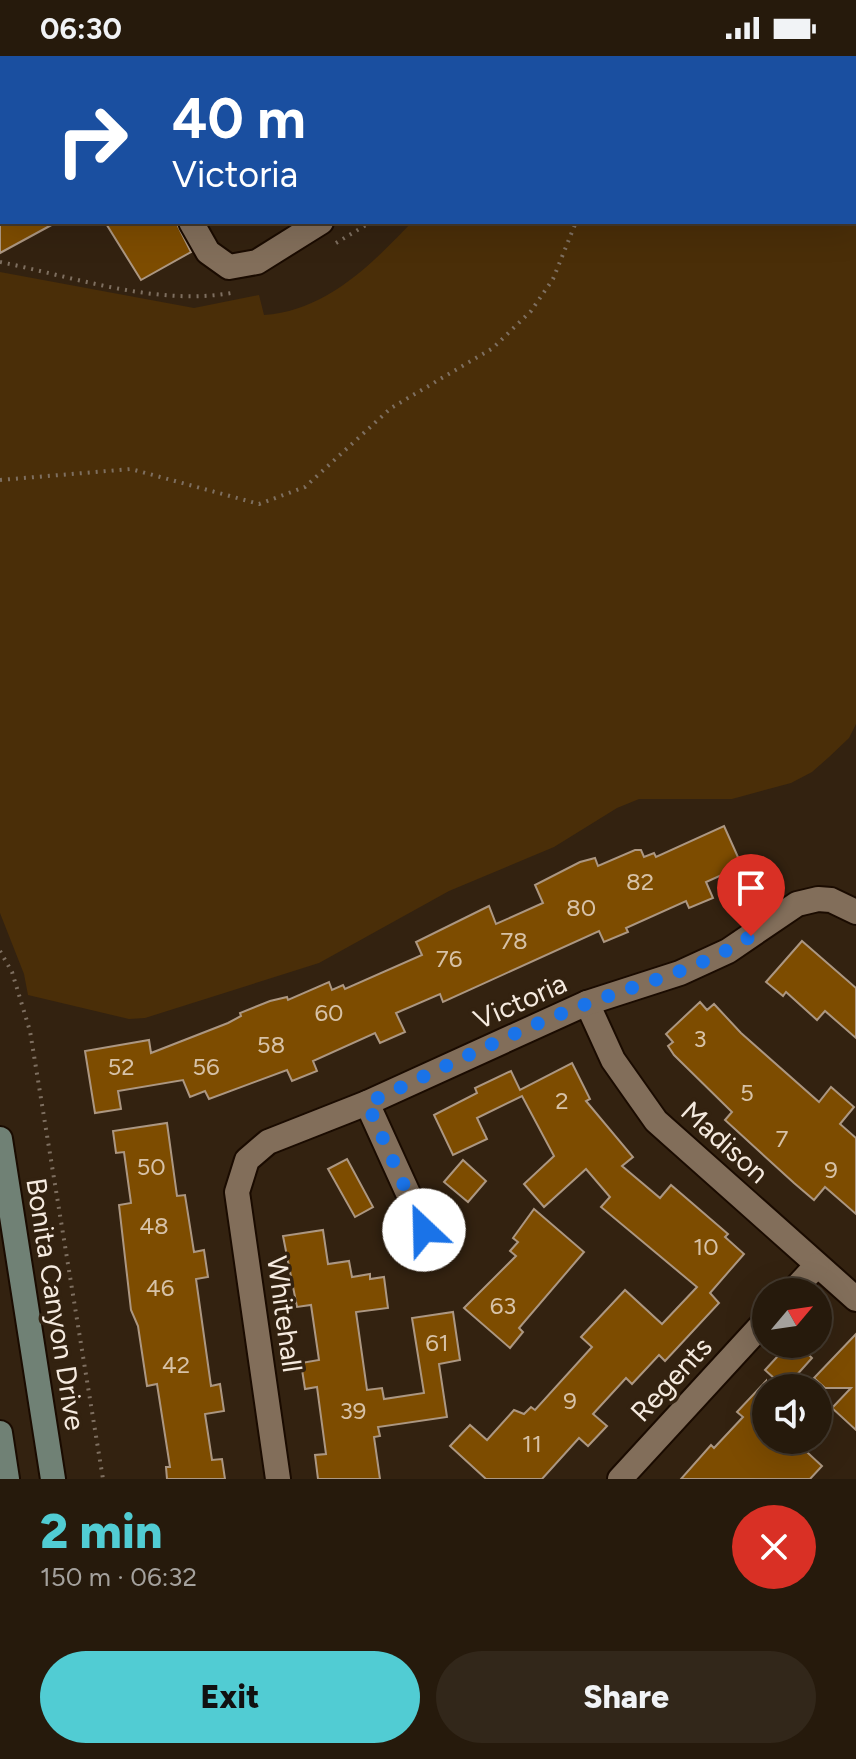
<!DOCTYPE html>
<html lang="en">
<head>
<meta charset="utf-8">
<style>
  :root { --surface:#261a0c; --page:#32271a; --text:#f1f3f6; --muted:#a4a19d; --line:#42382d; --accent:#51ccd3 }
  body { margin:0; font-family:Figtree,sans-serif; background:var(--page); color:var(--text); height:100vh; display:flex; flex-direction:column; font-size:30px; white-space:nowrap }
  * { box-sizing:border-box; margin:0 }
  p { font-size:26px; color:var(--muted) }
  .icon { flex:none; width:44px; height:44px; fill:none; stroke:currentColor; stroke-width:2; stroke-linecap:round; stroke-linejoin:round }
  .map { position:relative; height:1423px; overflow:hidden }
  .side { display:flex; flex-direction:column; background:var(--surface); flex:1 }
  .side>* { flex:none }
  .top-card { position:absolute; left:0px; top:0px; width:856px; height:168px; box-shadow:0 8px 32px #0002,0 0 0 2px var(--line); background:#1a4fa0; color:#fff; overflow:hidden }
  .needle { width:52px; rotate:61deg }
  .fabs { position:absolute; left:752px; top:1222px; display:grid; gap:16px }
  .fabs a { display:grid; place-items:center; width:80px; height:80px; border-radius:50%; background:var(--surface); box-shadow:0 8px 32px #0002,0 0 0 2px var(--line); font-size:40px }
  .pin { position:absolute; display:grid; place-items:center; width:68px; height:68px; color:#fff; margin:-82px -34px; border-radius:50% 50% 50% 0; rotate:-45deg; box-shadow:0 0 8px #0007 }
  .pin .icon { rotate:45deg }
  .me { position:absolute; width:88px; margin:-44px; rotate:336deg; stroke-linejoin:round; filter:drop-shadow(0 0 6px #0008) }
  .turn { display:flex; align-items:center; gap:28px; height:168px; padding:0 40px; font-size:36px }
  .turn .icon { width:104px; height:104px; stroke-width:2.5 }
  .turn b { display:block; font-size:56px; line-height:68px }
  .round { display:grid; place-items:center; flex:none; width:84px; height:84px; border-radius:42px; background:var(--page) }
  .summary { display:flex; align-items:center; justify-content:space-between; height:136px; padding:0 40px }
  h1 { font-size:48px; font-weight:800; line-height:60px; color:var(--accent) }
  .button { display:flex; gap:16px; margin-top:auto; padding:16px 40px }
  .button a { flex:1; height:92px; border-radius:48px; background:var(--accent); color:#111; font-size:32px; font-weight:800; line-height:92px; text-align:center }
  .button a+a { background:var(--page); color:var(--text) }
  .status { display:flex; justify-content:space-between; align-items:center; height:56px; padding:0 40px; background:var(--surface); direction:ltr }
  .status svg { height:22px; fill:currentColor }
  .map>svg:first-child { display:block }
  .green { fill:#4a2e08 }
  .building { fill:#7d4c00; stroke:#ac9782; stroke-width:2 }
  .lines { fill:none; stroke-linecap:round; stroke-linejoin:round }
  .street-casing { stroke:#1a0b00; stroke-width:28 }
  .secondary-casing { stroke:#1a0b00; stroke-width:28 }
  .path { stroke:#7e6f60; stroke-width:4; stroke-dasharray:2 6; stroke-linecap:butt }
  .street { stroke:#826e5a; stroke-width:24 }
  .secondary { stroke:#708175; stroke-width:24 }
  .route { stroke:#1a73e8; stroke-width:14; stroke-dasharray:0 25.2 }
  .labels { text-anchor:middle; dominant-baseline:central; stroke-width:7; stroke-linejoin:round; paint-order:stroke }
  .number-label { font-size:24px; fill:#d7c2a7 }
  .street-label { font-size:28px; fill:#f5eadf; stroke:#332210 }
</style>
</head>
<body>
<div class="status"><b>06:30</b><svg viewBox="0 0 49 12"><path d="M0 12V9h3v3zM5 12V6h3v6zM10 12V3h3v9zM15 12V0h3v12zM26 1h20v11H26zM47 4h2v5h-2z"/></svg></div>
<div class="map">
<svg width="856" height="1423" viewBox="0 0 856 1423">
  <rect width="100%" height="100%" fill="#332210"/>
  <!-- green -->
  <path class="green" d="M 488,0 L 856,0 L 856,668 L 849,682 L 829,701 L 812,716 L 791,727 L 732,743 L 639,743 L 617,752 L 554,791 L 449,835 L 319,907 L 145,962 L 129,963 L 28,939 L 24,918 L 0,857 L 0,216 L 194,252 L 259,239 L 264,259 C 326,255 372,208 412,166 L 854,166 L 854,2 Z"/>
  <!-- building -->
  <g class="building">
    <path d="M 0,166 L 57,166 L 0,197 Z"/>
    <path d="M 105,166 L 176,166 L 191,196 L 141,224 Z"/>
    <path d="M 724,770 L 742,810 L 706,826 L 713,842 L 689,852 L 686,845 L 626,872 L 628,876 L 604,886 L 599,875 L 443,946 L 440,938 L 396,957 L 405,976 L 380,987 L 375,977 L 313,1005 L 317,1015 L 292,1025 L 287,1014 L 209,1043 L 205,1035 L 190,1041 L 183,1024 L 118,1035 L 121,1053 L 95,1057 L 85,995 L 149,984 L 151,997 L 228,967 L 241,960 L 240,957 L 270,945 L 287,941 L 288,944 L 329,926 L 332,934 L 343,929 L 345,933 L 422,899 L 416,886 L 489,850 L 496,868 L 543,847 L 535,829 L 580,806 L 595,802 L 598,810 L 635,794 L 641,794 L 644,801 L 654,797 L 656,801 Z"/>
    <path d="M 802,885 L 856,932 L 856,982 L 825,955 L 817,964 L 786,936 L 783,940 L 766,926 Z"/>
    <path d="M 700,946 L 707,954 L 714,948 L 741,977 L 819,1046 L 831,1031 L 854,1051 L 840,1068 L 856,1082 L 856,1158 L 825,1131 L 814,1144 L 794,1127 L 725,1064 L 732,1056 L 674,999 L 668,990 L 673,986 L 666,978 Z"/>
    <path d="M 572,1007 L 590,1043 L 586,1045 L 633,1101 L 622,1110 L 660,1142 L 671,1129 L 728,1178 L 725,1181 L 744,1198 L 710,1237 L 719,1247 L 665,1305 L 659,1299 L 632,1328 L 626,1322 L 593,1358 L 607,1370 L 588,1390 L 579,1382 L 542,1423 L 486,1423 L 450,1390 L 470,1369 L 487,1384 L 514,1354 L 524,1358 L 531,1351 L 535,1354 L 592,1291 L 581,1281 L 625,1234 L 662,1268 L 697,1231 L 601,1151 L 610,1141 L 586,1113 L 544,1151 L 524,1128 L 554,1100 L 522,1040 L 477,1062 L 487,1083 L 453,1099 L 434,1059 L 477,1037 L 475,1032 L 511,1015 L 520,1034 Z"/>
    <path d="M 167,1067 L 177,1140 L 185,1139 L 194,1196 L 204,1194 L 208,1221 L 196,1223 L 211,1330 L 220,1328 L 224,1355 L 205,1358 L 212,1404 L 222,1403 L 225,1423 L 167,1423 L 166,1411 L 170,1411 L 157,1328 L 147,1330 L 138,1270 L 131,1254 L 119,1149 L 131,1147 L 124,1096 L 116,1097 L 113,1075 Z"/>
    <path d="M 347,1103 L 373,1151 L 355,1161 L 328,1113 Z"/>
    <path d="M 463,1104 L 486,1125 L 468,1146 L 444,1126 Z"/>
    <path d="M 534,1153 L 584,1196 L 519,1272 L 523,1276 L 510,1292 L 464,1252 L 516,1200 L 510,1195 L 518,1186 L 513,1182 Z"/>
    <path d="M 323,1174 L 328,1208 L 349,1205 L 352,1221 L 370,1218 L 370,1223 L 384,1221 L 388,1252 L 356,1256 L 367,1334 L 382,1332 L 384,1343 L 424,1337 L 412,1262 L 453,1256 L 460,1304 L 439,1308 L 447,1361 L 378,1371 L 380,1380 L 374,1381 L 380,1423 L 318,1423 L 315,1399 L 326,1398 L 317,1331 L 305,1333 L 301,1307 L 319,1304 L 311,1249 L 297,1251 L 283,1180 Z"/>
    <path d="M 856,1278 L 856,1374 L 832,1352 L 851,1332 L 825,1332 L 814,1322 Z"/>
    <path d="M 789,1288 L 798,1288 L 812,1302 L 785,1332 L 765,1314 Z"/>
    <path d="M 766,1325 L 766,1384 L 794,1384 L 822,1410 L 810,1423 L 681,1423 L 711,1389 L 714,1392 L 743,1361 L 737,1356 Z"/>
  </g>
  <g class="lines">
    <!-- street casing -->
    <g class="street-casing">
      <g id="street">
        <path d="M 99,0 L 100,2"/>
        <path d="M 321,0 L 322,2"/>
        <path d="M 191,166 L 208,196 L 229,211 L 257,206 L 321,166"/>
        <path d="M 587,947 L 613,1004 L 656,1065 L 856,1243"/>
        <path d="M 367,1047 L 436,1199"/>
        <path d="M 792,1236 L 817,1209"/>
        <path d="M 278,1423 L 237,1136 L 247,1104 L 268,1086 L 367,1047 L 587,947 L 680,917 L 728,895 L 797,848 L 818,843 L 831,844 L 856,856"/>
        <path d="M 620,1423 L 766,1264"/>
      </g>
    </g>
    <!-- secondary casing -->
    <g class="secondary-casing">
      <g id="secondary">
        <path d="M 0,1083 L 53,1423"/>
        <path d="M 0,1377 L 7,1423"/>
      </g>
    </g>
    <!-- path -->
    <g class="path">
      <path d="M 475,2 L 476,0"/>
      <path d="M 612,2 L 613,0"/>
      <path d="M 678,2 L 680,0"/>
      <path d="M 336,187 L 371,166"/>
      <path d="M 0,206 C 74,221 156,250 231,237"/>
      <path d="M 0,424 L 131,413 L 259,448 L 305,431 L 391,352 L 493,292 L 531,255 L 553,223 L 576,166"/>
      <path d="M 0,895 L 12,916 L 30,975 L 103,1423"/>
    </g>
    <!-- street -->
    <use href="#street" class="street"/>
    <!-- secondary -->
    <use href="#secondary" class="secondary"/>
  </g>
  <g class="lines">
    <!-- route -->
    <path class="route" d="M 424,1174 L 367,1047 C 440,1014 513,975 589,947 C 644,926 701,913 751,880"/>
  </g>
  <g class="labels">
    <!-- number labels -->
    <g class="number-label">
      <text x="640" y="825">82</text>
      <text x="581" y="851">80</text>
      <text x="514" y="884">78</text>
      <text x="449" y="902">76</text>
      <text x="329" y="956">60</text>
      <text x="700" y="982">3</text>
      <text x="271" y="988">58</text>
      <text x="121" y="1010">52</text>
      <text x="206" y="1010">56</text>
      <text x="747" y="1036">5</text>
      <text x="562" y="1044">2</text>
      <text x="782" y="1082">7</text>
      <text x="151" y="1110">50</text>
      <text x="831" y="1113">9</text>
      <text x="154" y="1169">48</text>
      <text x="706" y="1190">10</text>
      <text x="160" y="1231">46</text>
      <text x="503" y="1249">63</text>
      <text x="437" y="1286">61</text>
      <text x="176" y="1308">42</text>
      <text x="570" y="1344">9</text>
      <text x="353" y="1354">39</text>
      <text x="532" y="1387">11</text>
    </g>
    <!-- street labels -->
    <g class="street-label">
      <text transform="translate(520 945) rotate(-24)">Victoria</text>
      <text transform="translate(725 1086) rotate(42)">Madison</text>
      <text transform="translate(56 1248) rotate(81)">Bonita Canyon Drive</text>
      <text transform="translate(285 1258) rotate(82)">Whitehall</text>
      <text transform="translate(671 1323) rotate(-47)">Regents</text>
    </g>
  </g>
</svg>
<div class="fabs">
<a><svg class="needle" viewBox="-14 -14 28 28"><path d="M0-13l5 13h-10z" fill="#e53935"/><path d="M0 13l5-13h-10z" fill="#a4a19d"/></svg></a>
<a><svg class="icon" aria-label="sound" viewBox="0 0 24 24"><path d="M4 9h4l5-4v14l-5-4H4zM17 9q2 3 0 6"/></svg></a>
</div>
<div class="pin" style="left:751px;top:880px;background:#d93025"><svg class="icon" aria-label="arrive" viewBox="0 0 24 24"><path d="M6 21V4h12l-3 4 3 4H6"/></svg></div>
<svg class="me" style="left:424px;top:1174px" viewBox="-20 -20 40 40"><circle r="19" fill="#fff"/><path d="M0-13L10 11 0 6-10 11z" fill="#1a73e8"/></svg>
<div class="top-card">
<div class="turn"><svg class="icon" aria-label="right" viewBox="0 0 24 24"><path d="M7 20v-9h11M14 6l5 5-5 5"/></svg><div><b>40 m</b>Victoria</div></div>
</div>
</div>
<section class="side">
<div class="summary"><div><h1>2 min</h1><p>150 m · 06:32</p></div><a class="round" style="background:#d93025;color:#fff"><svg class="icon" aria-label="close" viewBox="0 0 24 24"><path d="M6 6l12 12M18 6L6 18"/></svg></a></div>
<div class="button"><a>Exit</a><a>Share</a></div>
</section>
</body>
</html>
